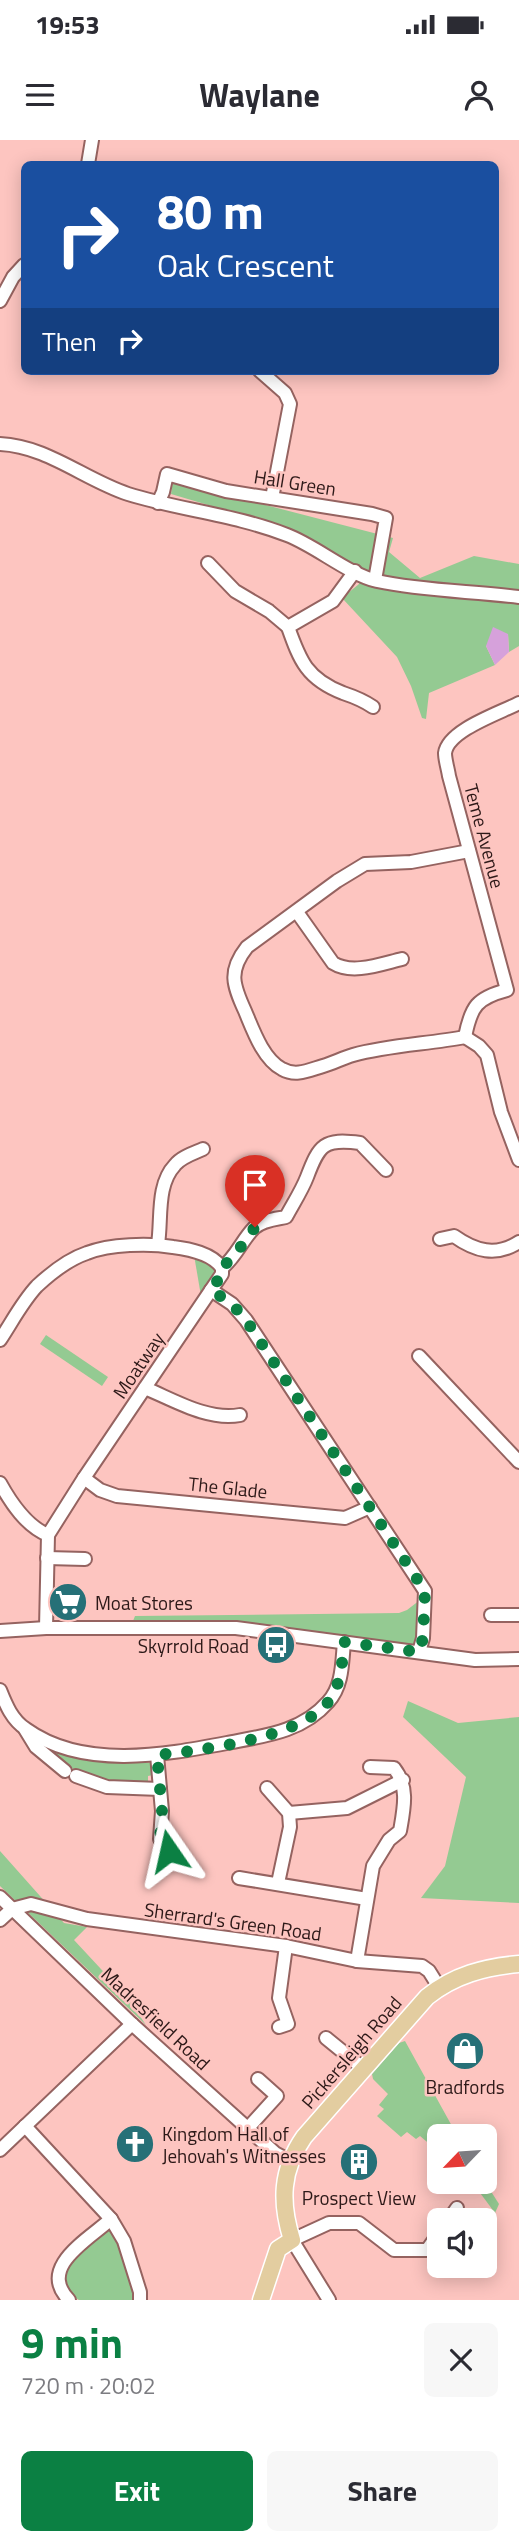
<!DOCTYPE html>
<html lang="en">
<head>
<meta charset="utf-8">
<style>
  :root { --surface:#fff; --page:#f7f7f7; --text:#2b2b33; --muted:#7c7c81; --accent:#0b8043 }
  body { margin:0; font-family:"Titillium Web",sans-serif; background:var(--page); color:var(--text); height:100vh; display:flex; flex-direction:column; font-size:26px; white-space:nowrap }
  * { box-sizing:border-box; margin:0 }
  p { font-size:23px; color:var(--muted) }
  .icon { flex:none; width:38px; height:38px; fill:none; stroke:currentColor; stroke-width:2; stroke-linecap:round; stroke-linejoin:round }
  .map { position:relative; height:2160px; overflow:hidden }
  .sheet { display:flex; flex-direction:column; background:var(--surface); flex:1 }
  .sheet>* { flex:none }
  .banner { position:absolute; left:21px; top:21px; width:478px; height:214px; border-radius:10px; box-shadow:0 4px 18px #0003; background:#1a4fa0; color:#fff; overflow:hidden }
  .needle { width:46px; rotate:245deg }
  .fabs { position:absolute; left:427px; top:1984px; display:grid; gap:14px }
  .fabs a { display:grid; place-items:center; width:70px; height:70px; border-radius:10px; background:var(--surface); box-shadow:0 4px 18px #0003; font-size:35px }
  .pin { position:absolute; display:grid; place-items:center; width:60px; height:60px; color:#fff; margin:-72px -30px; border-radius:50% 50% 50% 0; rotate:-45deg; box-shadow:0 0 7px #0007 }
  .pin .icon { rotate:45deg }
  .me { position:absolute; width:77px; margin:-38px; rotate:349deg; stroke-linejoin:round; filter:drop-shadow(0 0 5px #0008) }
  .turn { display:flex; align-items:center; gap:24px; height:147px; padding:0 21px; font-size:32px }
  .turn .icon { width:91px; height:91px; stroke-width:2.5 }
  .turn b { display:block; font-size:49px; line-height:60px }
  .then { display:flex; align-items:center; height:66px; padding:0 21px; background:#0003; gap:14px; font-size:26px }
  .round { display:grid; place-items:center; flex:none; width:74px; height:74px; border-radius:10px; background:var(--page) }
  .head { display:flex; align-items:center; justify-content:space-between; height:119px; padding:0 21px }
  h1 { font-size:42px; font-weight:700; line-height:52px; color:var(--accent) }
  .primary-button { display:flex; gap:14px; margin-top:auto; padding:14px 21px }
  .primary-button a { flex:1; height:80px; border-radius:10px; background:var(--accent); color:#fff; font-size:28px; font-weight:700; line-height:80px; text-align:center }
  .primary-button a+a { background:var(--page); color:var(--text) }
  .status { display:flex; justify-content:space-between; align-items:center; height:49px; padding:0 35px; background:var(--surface); direction:ltr }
  .status svg { height:19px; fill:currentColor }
  header { display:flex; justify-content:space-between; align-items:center; height:91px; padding:0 21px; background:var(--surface); font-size:32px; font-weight:700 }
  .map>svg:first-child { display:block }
  .green { fill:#94ca92 }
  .water { fill:#d6a1db }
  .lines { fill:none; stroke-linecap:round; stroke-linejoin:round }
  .minor-casing { stroke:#956360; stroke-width:16 }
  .major-casing { stroke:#fff; stroke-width:19 }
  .minor { stroke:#fff; stroke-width:12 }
  .major { stroke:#e3cda0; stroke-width:16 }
  .route { stroke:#0b8043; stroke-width:12; stroke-dasharray:0 21.6 }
  .labels { text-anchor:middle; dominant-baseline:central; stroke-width:5; stroke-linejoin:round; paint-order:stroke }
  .street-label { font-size:19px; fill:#2d1918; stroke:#fdc5c0 }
  .poi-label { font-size:19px; fill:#2d1918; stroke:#fdc5c0; text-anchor:start }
</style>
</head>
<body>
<div class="status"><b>19:53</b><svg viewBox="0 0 49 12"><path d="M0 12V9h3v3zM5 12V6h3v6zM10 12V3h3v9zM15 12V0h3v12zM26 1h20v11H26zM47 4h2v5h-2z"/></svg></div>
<header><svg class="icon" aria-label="menu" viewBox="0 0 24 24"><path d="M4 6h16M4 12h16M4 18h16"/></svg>Waylane<svg class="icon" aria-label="person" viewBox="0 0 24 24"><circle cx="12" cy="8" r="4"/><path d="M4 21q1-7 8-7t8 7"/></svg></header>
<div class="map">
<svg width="519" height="2160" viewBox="0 0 519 2160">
  <rect width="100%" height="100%" fill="#fdc5c0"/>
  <!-- green -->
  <g class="green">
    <path d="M 173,341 L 393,398 L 389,412 L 420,438 L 474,416 L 519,424 L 519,506 L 509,512 L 508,494 L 486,506 L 495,525 L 429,553 L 426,579 L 422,578 L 411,546 L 397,517 L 342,458 L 359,444 L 363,430 L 289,389 L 171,354 Z"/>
    <path d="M 194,1115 L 210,1121 L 216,1129 L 214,1136 L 201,1156 Z"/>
    <path d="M 46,1195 L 108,1237 L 102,1246 L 40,1204 Z"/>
    <path d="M 420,1460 L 415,1507 L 277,1486 L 133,1481 L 135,1476 L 399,1473 L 407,1470 Z"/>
    <path d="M 408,1561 L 458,1583 L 519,1577 L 519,1763 L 421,1758 L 445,1726 L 466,1637 L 403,1577 Z"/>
    <path d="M 37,1603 L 104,1621 L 151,1623 L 153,1635 L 148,1636 L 148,1645 C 96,1646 77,1635 37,1603 Z"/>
    <path d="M 0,1711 L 64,1783 L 87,1787 L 74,1800 L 127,1857 L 146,1885 L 0,1746 Z"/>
    <path d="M 405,1901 L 458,1997 L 439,1997 L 439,2012 L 420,1996 L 416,1999 L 407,1992 L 401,1997 L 377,1976 L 384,1969 L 379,1965 L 388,1954 L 373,1939 L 372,1934 L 399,1903 Z"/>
    <path d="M 472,2042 L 485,2042 L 499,2064 L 495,2073 Z"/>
    <path d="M 110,2088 L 123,2109 L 137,2160 L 79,2160 L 66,2152 L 62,2127 L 105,2089 Z"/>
  </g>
  <!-- water -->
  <path class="water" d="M 493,487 L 508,494 L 509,512 L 495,525 L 486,506 Z"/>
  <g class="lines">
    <!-- minor casing -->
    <g class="minor-casing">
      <g id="minor">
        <path d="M 88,24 L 92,0"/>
        <path d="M 0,161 L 13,137 L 24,125"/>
        <path d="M 260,231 L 285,253 L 290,264 L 272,358"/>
        <path d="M 0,304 C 47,306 85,340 128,354 C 180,370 236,375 287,395 C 316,406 348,434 377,441 C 423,451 472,451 519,457"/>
        <path d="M 158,363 L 163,352 L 167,334 L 226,351 L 372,374 L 386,378 L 375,440"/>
        <path d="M 208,423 L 235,451 L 269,471 L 288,487"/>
        <path d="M 355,431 L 333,461 L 288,487 C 300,521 307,539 343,553 C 355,557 363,560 373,567"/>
        <path d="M 297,772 L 333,823 C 352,835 381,824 402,819"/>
        <path d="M 465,897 C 429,904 389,905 353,915 C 343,918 333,923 323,926 C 309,930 296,937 282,929 C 263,919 253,890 245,871 C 233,845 228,831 247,807 L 337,741 L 365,724 L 411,722 L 469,711"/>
        <path d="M 465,897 C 471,866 477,858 507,850 L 449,636 C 448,629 445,620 445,613 C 448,590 500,573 519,563"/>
        <path d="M 465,897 L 479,906 L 487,915 L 501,972 L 519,1020"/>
        <path d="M 440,1099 L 454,1096 C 475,1111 496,1117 519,1102"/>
        <path d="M 158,1104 C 162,1079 156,1045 175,1025 C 181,1017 194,1013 203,1009"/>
        <path d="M 211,1150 L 232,1164 L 246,1180 L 425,1451 L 423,1498 L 419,1512"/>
        <path d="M 0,1200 C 12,1182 22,1162 37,1146 C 51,1133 69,1119 87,1113 C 110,1104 149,1103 173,1107 C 189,1109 212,1113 222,1128"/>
        <path d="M 419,1216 L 519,1322"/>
        <path d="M 145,1248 C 174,1260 208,1281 240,1275"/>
        <path d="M 84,1338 L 100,1350 L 117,1356 L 345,1378 L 370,1367"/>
        <path d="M 0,1343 C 11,1363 26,1386 48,1395"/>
        <path d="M 47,1418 L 85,1419"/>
        <path d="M 491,1475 L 519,1475"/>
        <path d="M 46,1488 L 48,1395 L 84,1338 L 211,1150 L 222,1134 L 222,1128 C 236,1117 242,1100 254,1088 C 262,1080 276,1079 286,1077 C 293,1064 302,1050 307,1037 C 319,1005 324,998 360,1003 L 386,1030"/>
        <path d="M 0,1491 L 46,1488 L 236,1488 L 475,1520 L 519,1519"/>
        <path d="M 0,1550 C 6,1565 12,1580 26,1589 C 83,1630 164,1615 227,1603 C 264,1596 302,1592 328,1562 C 343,1546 342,1522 344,1502"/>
        <path d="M 25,1589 L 36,1607 L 65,1631"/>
        <path d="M 157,1615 L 162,1671 L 160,1699 L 168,1711"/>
        <path d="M 76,1636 L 107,1647 L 160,1649"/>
        <path d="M 267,1648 L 289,1673 L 290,1687 L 278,1743"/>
        <path d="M 289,1673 L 347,1668 L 403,1640"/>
        <path d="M 239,1738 L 367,1759"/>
        <path d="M 0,1757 L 132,1884 L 275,2013 L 290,2021"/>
        <path d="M 0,1780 L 12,1769 L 31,1764 L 87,1779 L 286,1806 L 357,1821 L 422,1826 L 429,1831 L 439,1847"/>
        <path d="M 357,1821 L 373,1726 L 389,1700 L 400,1691 C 404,1668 409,1647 394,1628 L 370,1627"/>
        <path d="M 279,1887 L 288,1884 L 279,1858 L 286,1806"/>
        <path d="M 326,1898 L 364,1929"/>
        <path d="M 25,1986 L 111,2079 L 124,2101 L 140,2152 L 140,2160"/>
        <path d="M 248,1988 L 277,1956 L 258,1939"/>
        <path d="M 0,2010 L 132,1884"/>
        <path d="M 448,2081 L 457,2068"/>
        <path d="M 69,2160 C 37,2127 88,2100 111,2079"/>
        <path d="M 329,2160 L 292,2100 L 329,2083 L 359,2083 L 394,2110 L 427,2110 L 439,2093"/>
      </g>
    </g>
    <!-- major casing -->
    <g class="major-casing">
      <path id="major" d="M 261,2160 L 278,2109 L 292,2100 C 280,2062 281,2030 304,1997 L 427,1857 C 454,1835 485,1827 519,1824"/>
    </g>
    <!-- minor -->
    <use href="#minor" class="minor"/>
    <!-- major -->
    <use href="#major" class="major"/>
  </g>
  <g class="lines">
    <!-- route -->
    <path class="route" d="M 169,1711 L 160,1699 L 162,1671 L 157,1615 C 202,1610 306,1598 331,1558 C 342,1540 342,1522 344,1502 L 419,1512 L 423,1498 L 425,1451 L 246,1180 L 232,1164 L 211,1150 L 222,1134 L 222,1128 L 237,1112 L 255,1087"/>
  </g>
  <!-- icons -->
  <defs>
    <g id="supermarket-disc" transform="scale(2.0125)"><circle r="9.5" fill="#267077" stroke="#fdc5c0"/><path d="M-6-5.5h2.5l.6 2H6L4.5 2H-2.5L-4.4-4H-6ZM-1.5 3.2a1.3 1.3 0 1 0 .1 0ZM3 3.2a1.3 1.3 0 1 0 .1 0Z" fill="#fff"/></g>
    <g id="bus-disc" transform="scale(2.0125)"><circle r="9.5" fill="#267077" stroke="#fdc5c0"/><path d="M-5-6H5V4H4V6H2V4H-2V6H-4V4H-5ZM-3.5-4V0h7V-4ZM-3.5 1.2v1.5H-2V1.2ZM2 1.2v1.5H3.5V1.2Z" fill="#fff"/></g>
    <g id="shop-disc" transform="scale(2.0125)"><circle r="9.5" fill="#267077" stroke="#fdc5c0"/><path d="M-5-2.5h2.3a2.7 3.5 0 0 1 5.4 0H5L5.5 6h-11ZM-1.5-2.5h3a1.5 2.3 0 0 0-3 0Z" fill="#fff"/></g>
    <g id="church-disc" transform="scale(2.0125)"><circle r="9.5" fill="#267077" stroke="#fdc5c0"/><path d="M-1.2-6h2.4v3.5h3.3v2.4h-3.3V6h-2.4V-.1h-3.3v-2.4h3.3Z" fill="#fff"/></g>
    <g id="building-disc" transform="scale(2.0125)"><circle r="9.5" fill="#267077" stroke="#fdc5c0"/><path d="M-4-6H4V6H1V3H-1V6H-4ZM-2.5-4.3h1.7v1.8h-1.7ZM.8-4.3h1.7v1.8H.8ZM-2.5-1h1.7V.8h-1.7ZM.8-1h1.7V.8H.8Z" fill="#fff"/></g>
  </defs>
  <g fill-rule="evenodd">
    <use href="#supermarket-disc" x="68" y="1462"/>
    <use href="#bus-disc" x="276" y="1505"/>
    <use href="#shop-disc" x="465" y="1911"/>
    <use href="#church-disc" x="135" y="2004"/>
    <use href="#building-disc" x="359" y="2022"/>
  </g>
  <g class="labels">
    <!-- street labels -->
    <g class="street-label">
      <text transform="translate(295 342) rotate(9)">Hall Green</text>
      <text transform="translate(485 696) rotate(75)">Teme Avenue</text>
      <text transform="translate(138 1225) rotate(-56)">Moatway</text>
      <text transform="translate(228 1347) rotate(6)">The Glade</text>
      <text transform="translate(233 1781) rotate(8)">Sherrard's Green Road</text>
      <text transform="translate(156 1878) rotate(43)">Madresfield Road</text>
      <text transform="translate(351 1912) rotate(-49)">Pickersleigh Road</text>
    </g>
    <!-- poi labels -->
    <g class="poi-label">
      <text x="95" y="1462">Moat Stores</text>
      <text x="249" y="1505" text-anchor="end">Skyrrold Road</text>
      <text x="465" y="1946" text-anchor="middle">Bradfords</text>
      <text x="162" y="1993">Kingdom Hall of<tspan x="162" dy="22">Jehovah's Witnesses</tspan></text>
      <text x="359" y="2057" text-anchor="middle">Prospect View</text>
    </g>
  </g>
</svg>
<div class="fabs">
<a><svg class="needle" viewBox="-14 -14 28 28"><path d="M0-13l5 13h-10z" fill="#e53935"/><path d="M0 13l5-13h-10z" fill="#7c7c81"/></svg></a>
<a><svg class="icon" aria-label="sound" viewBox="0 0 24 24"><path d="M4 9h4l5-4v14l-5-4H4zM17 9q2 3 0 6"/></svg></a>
</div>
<div class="pin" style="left:255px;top:1087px;background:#d93025"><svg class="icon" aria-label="arrive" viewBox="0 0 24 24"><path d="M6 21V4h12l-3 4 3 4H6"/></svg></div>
<svg class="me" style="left:169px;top:1711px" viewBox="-20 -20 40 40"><path d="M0-17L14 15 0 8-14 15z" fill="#0b8043" stroke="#fff" stroke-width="4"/></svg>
<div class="banner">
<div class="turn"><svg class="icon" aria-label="right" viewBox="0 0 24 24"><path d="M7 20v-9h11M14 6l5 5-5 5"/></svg><div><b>80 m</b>Oak Crescent</div></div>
<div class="then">Then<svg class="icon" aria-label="right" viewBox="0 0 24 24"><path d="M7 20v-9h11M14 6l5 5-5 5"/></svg></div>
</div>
</div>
<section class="sheet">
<div class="head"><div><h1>9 min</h1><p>720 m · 20:02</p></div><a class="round"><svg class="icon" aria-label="close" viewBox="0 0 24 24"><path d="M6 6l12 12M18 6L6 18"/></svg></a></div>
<div class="primary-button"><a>Exit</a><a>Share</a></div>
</section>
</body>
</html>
